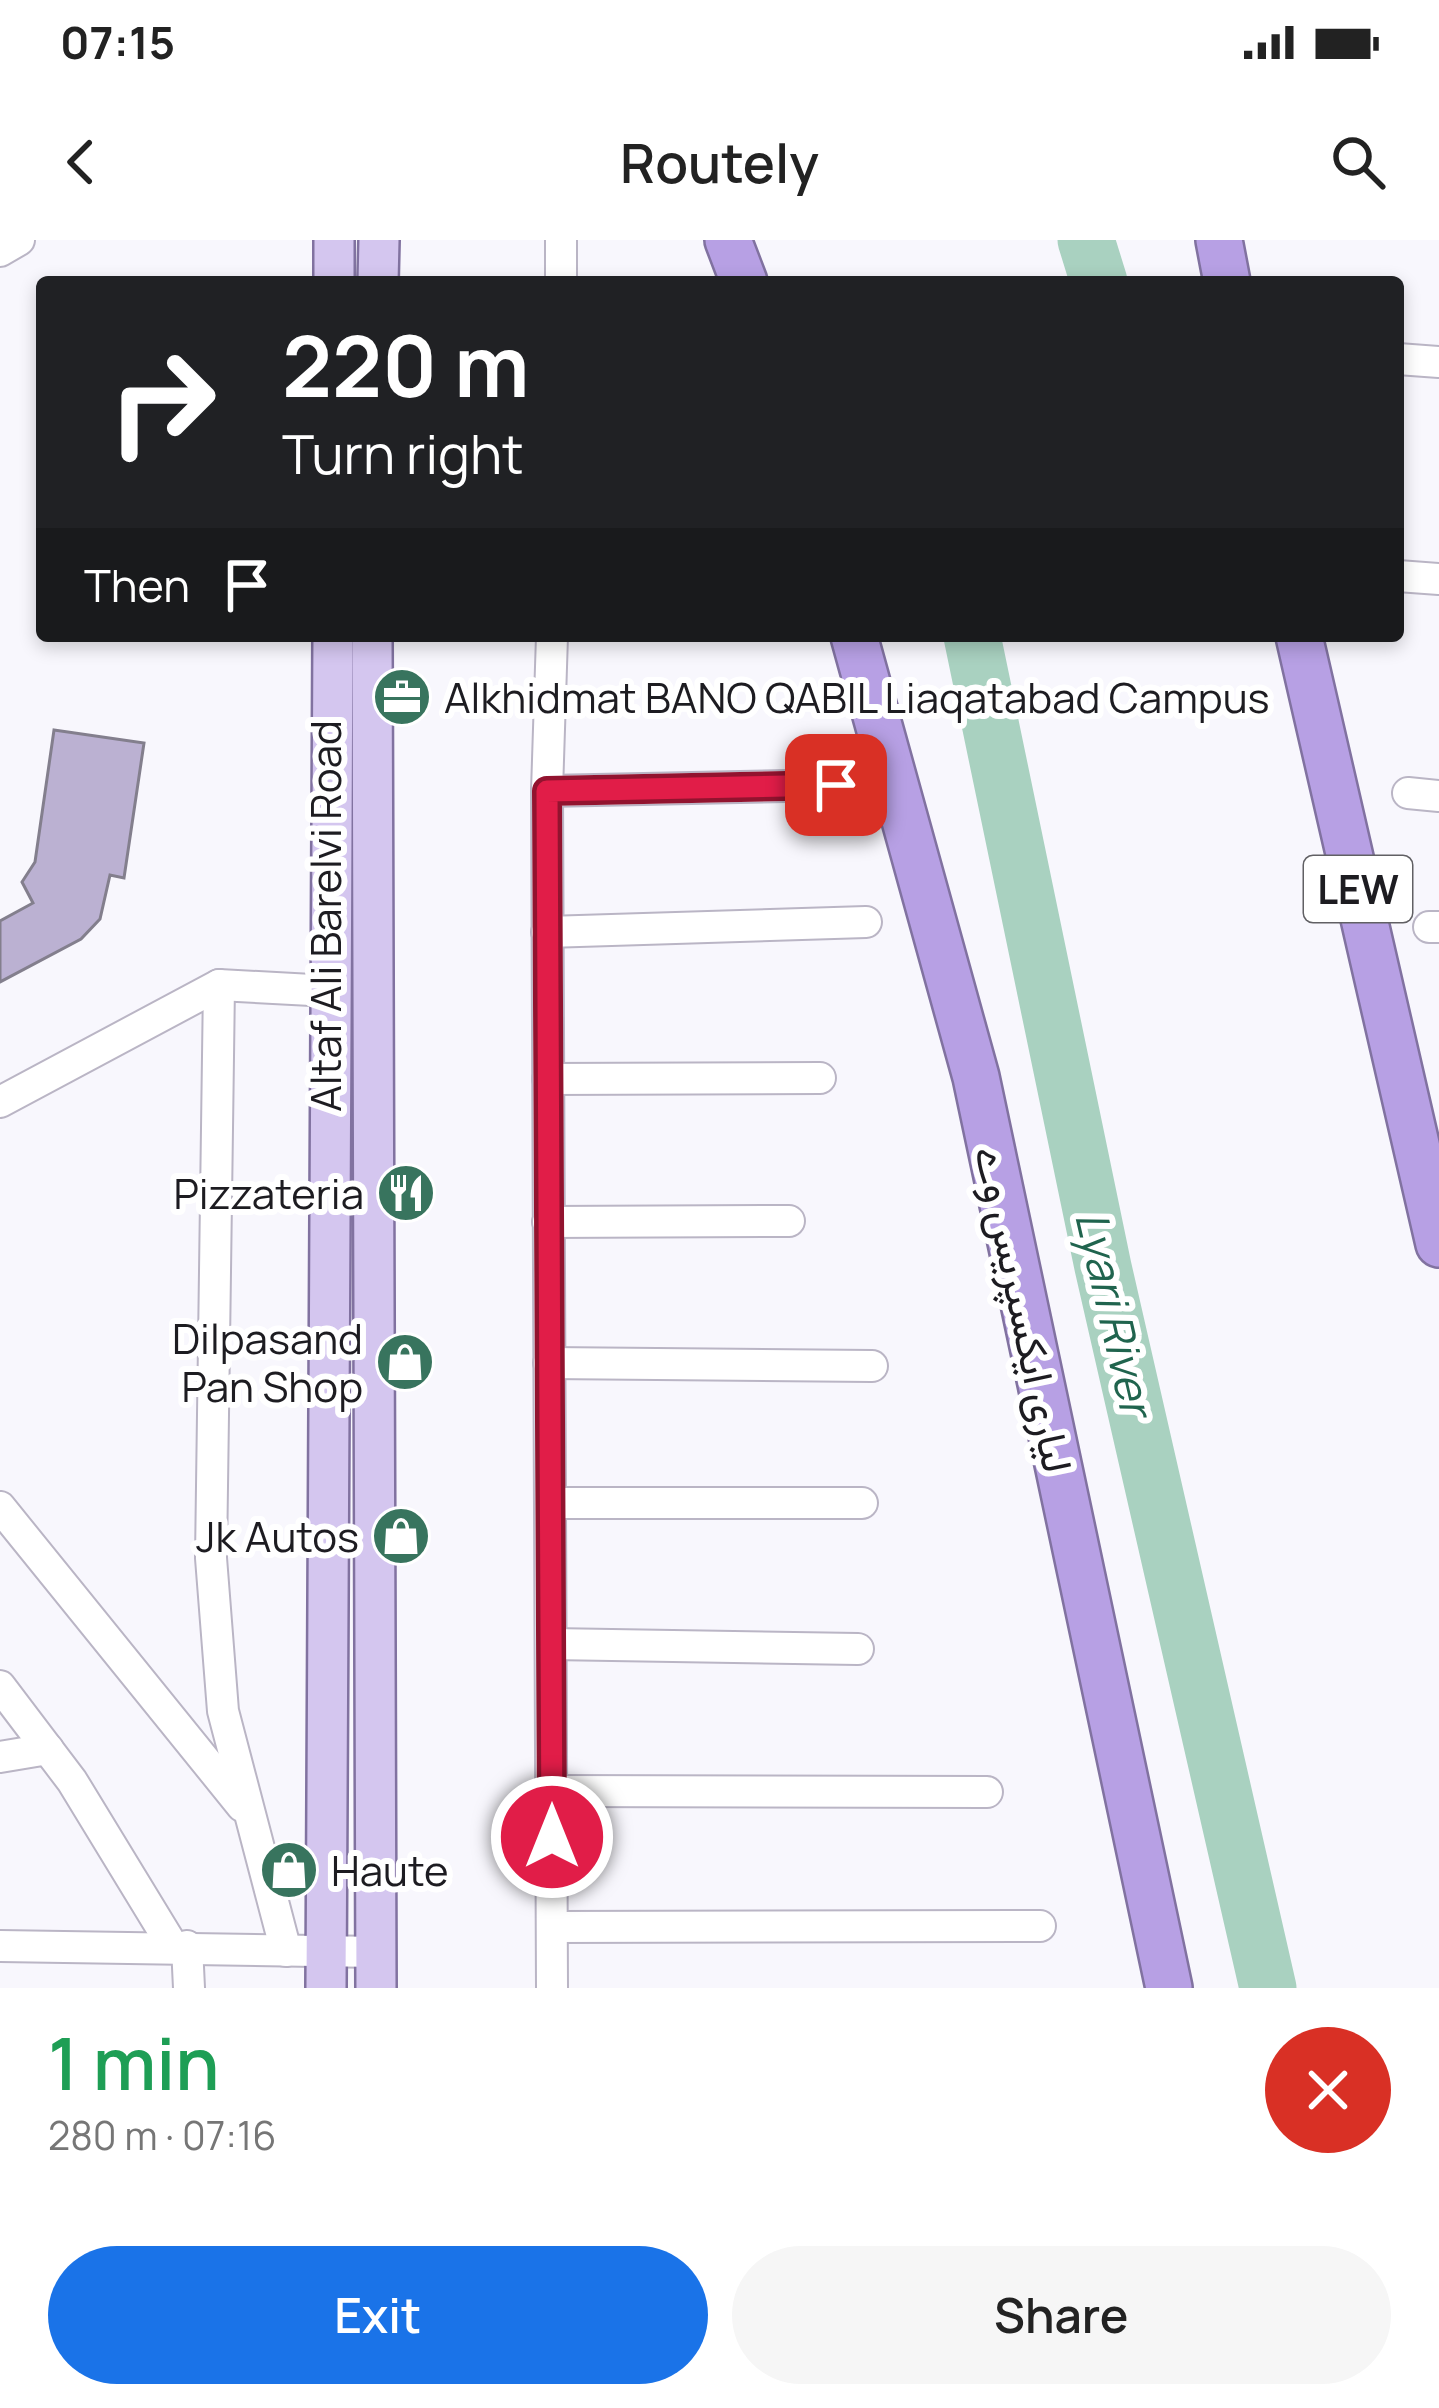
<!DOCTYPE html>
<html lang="en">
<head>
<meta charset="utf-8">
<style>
  :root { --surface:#fff; --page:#f6f6f6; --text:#222; --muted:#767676; --accent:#1a73e8 }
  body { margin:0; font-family:Manrope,Vazirmatn,sans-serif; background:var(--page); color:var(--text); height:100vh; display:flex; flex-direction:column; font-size:45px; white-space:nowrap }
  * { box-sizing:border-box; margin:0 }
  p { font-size:39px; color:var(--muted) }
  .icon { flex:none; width:66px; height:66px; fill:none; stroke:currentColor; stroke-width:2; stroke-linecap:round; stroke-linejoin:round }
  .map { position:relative; height:1748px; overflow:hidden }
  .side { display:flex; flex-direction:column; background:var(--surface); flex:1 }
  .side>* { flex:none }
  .banner { position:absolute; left:36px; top:36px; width:1368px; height:366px; border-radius:12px; box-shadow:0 6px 18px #0003; background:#202124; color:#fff; overflow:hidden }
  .pin { position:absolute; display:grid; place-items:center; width:102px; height:102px; color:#fff; margin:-51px; border-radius:24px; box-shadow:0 6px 18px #0006 }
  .me { position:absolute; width:132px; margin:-66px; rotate:0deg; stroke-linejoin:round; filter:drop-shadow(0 0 9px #0008) }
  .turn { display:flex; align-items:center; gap:42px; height:252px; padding:0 48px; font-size:54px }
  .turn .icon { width:156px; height:156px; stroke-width:2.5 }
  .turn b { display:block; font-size:84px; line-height:102px }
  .then { display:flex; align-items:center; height:114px; padding:0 48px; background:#0003; gap:24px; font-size:45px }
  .round { display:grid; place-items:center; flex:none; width:126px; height:126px; border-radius:63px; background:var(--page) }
  .overview { display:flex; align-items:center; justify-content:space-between; height:204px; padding:0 48px }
  h1 { font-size:72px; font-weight:600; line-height:90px; color:#1e9e55 }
  .cta { display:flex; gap:24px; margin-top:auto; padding:24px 48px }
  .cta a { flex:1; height:138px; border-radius:72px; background:var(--accent); color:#fff; font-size:48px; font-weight:600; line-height:138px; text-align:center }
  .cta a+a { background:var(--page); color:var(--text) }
  .status { display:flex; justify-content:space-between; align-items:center; height:84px; padding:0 60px; background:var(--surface); direction:ltr }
  .status svg { height:33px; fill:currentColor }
  header { display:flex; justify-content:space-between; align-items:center; height:156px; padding:0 48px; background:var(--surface); font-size:54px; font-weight:600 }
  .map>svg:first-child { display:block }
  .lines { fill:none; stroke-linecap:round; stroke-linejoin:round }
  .river { stroke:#a9d1c0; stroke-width:57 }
  .building { fill:#bbb1d2; stroke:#837f8d; stroke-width:3 }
  .minor-casing { stroke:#bab5c5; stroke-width:34 }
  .major-casing { stroke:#8172a0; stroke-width:44 }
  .highway-casing { stroke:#8172a0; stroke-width:50 }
  .minor { stroke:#fff; stroke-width:30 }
  .major { stroke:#d4c6ef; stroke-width:39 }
  .highway { stroke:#b7a0e4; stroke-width:45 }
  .route-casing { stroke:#92132f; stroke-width:30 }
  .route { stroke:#e11d48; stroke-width:21 }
  .labels { text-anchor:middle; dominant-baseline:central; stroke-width:12; stroke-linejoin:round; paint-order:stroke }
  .shield { fill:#fff; stroke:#616064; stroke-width:3 }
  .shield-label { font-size:39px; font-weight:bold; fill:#1d1c21 }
  .poi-label { font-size:42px; fill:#1d1c21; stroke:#fff; text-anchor:end }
  .street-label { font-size:42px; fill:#1d1c21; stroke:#fff }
  .water-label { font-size:45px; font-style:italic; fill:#20644e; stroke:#fff }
</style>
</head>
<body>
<div class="status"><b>07:15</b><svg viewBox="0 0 49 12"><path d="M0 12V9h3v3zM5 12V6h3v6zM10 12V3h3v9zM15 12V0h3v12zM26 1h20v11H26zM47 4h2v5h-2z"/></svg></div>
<header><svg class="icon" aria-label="back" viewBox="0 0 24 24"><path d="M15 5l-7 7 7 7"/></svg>Routely<svg class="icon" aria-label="search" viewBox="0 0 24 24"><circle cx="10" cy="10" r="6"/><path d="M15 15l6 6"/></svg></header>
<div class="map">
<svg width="1439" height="1748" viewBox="0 0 1439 1748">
  <rect width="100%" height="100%" fill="#f8f7fd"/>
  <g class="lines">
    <!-- river -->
    <g class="river">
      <path d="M 1086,0 L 1099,42"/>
      <path d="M 972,396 L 1103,1027 L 1268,1748"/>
    </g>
  </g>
  <!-- building -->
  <path class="building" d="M 54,490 L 144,503 L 124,638 L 110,635 L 100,679 L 81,699 L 0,742 L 0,681 L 33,663 L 22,642 L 35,622 Z"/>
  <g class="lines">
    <!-- minor casing -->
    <g class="minor-casing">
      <g id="minor">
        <path d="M 561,0 L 561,42"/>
        <path d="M 0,11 L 19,0"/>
        <path d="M 1398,119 L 1439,122"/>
        <path d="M 1398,336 L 1439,339"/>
        <path d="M 547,551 L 836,545"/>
        <path d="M 1408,553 L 1439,556"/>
        <path d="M 1429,687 L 1439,687"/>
        <path d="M 547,692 L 866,682"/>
        <path d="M 219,745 L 211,1318 L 223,1471 L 286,1711"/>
        <path d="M 548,839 L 820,838"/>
        <path d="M 0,862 L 219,745 L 330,751"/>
        <path d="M 548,982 L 789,981"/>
        <path d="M 549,1123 L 872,1126"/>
        <path d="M 550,1263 L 862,1263"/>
        <path d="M 0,1267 L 242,1566"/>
        <path d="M 551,1404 L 858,1409"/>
        <path d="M 0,1446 L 72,1541 L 172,1705"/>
        <path d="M 0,1517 L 48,1509"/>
        <path d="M 551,1551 L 987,1552"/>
        <path d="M 552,1687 L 1040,1686"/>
        <path d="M 0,1706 L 377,1712"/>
        <path d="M 187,1706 L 189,1748"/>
        <path d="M 552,1748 L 547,551 L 552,396"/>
      </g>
    </g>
    <!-- major casing -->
    <g class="major-casing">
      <g id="major">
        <path d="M 334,42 L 334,0"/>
        <path d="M 378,42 L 379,0"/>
        <path d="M 372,396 L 376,1748"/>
        <path d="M 326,1748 L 333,396"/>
      </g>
    </g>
    <!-- highway casing -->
    <g class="highway-casing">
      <g id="highway">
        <path d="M 728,0 L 744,42"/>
        <path d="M 1219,0 L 1227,42"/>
        <path d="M 854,396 L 976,837 L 1169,1748"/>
        <path d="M 1299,396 L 1439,1004"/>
      </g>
    </g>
    <!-- minor -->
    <use href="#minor" class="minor"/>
    <!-- major -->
    <use href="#major" class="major"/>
    <!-- highway -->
    <use href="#highway" class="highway"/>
  </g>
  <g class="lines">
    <!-- route casing -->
    <g class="route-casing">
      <path id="route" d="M 552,1597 L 547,551 L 836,545"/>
    </g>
    <!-- route -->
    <use href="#route" class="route"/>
  </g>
  <!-- icons -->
  <defs>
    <g id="office-disc" transform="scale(3)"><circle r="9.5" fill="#38745e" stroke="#fff"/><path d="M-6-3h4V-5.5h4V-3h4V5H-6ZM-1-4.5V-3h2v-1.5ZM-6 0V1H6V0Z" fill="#fff"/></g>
    <g id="restaurant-disc" transform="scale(3)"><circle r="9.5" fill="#38745e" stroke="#fff"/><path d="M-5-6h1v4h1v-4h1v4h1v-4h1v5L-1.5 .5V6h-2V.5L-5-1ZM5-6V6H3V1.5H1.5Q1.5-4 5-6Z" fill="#fff"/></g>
    <g id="shop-disc" transform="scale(3)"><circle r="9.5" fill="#38745e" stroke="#fff"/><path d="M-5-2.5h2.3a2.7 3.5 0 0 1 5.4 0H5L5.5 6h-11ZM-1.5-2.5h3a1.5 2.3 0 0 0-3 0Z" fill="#fff"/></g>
  </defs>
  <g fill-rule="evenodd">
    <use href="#office-disc" x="402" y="457"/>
    <use href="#restaurant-disc" x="406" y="953"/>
    <use href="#shop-disc" x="405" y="1122"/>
    <use href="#shop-disc" x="401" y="1296"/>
    <use href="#shop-disc" x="289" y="1630"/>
  </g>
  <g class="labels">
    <!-- shield labels -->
    <rect class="shield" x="1304" y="616" width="108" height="66" rx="9"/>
    <g class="shield-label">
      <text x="1358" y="649">LEW</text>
    </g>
    <!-- poi labels -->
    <g class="poi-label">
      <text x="444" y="457" text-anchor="start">Alkhidmat BANO QABIL Liaqatabad Campus</text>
      <text x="364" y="953">Pizzateria</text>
      <text x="363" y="1098">Dilpasand<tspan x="363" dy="48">Pan Shop</tspan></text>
      <text x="359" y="1296">Jk Autos</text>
      <text x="331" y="1630" text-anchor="start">Haute</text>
    </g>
    <!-- street labels -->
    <g class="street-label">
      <text transform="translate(325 676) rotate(-90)">Altaf Ali Barelvi Road</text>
      <text transform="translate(1025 1069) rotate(78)">لیاری ایکسپریس وے</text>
    </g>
    <!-- water labels -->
    <g class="water-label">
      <text transform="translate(1115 1073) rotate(77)">Lyari River</text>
    </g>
  </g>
</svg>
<div class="pin" style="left:836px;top:545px;background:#d93025"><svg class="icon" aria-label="arrive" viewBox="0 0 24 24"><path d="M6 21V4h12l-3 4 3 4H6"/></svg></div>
<svg class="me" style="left:552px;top:1597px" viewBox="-20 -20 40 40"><circle r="17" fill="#e11d48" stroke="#fff" stroke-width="3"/><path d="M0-11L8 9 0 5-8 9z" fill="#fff"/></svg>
<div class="banner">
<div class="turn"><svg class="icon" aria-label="right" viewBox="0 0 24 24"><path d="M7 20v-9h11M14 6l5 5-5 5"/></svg><div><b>220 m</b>Turn right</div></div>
<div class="then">Then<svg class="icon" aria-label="arrive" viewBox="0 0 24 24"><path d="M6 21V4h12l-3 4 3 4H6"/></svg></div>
</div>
</div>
<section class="side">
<div class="overview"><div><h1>1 min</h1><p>280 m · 07:16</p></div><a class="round" style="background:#d93025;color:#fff"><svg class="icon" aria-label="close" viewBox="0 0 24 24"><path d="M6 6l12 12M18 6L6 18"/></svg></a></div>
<div class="cta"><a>Exit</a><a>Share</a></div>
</section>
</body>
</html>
